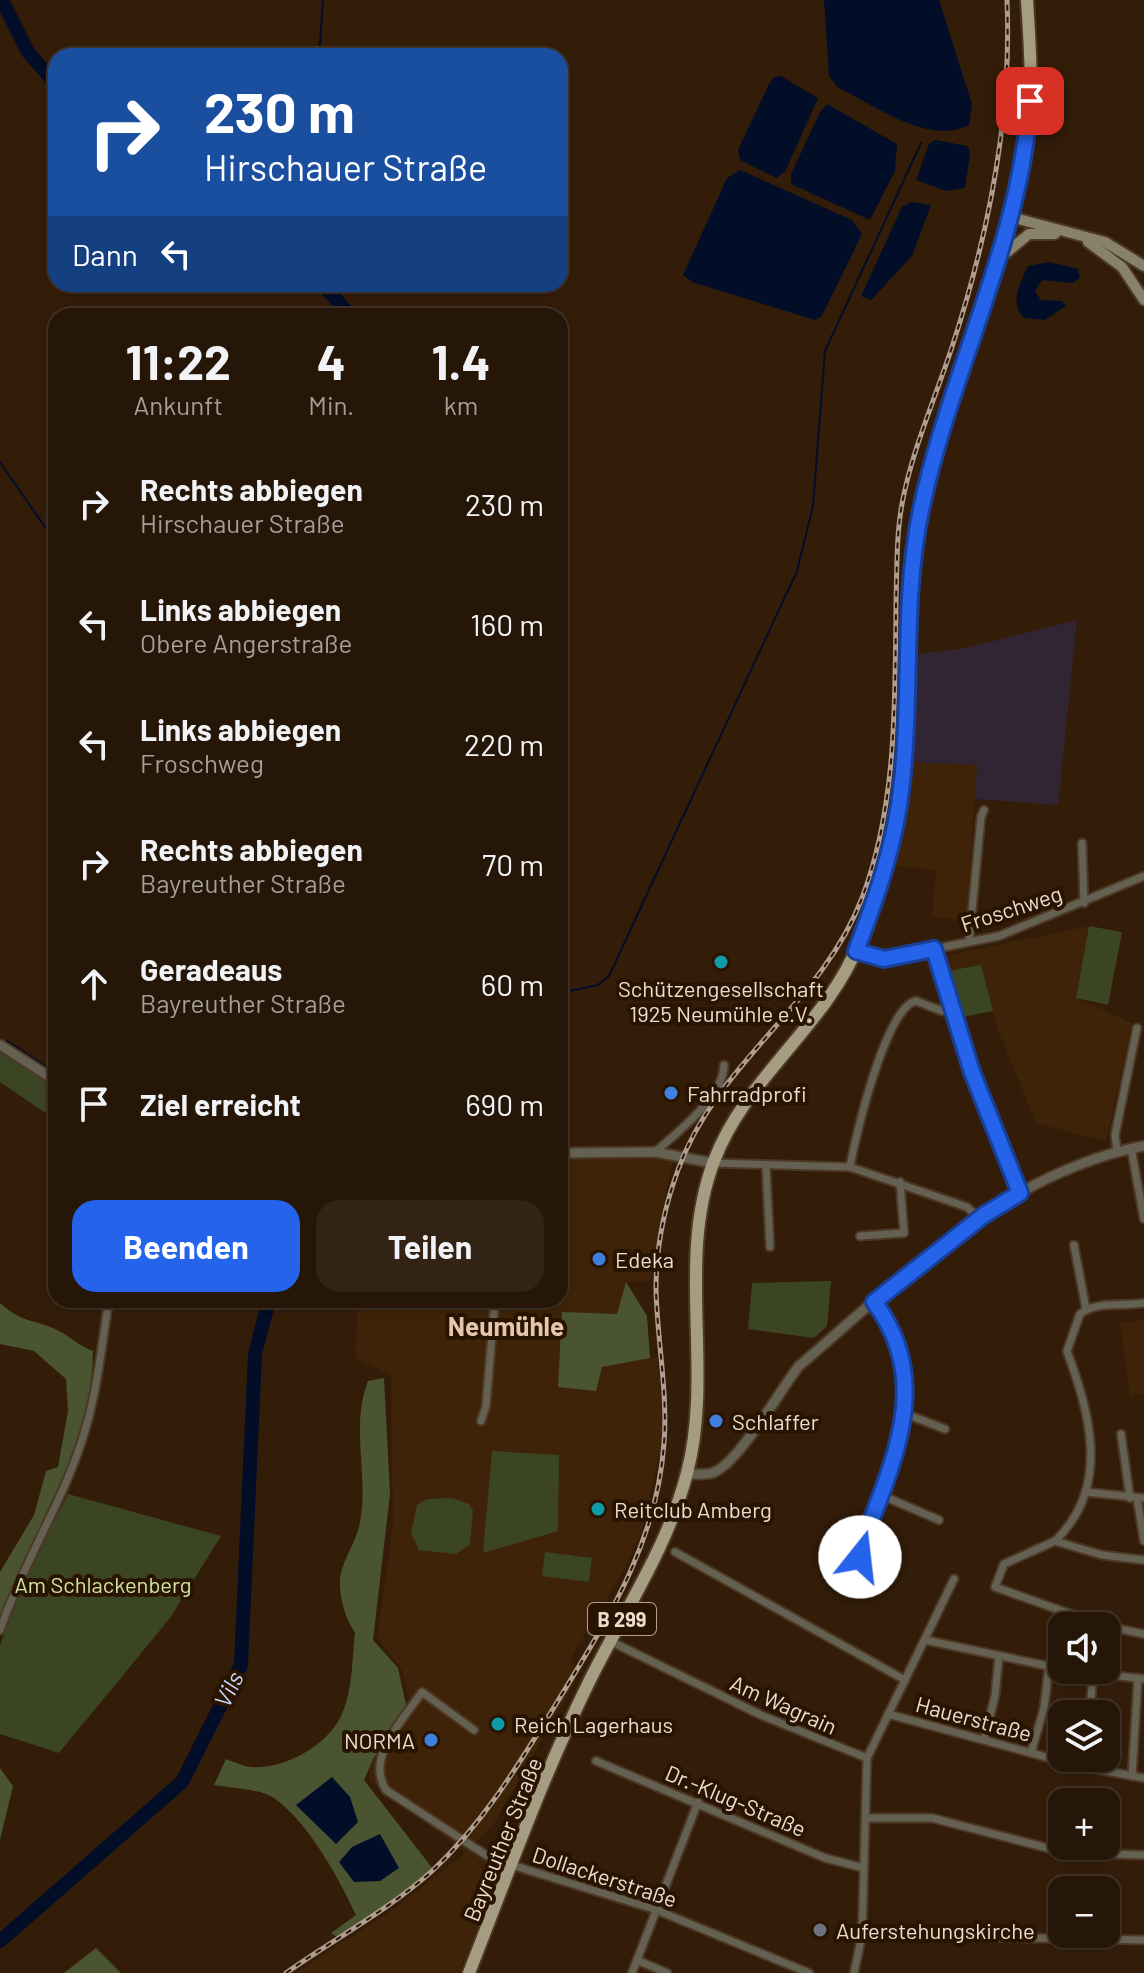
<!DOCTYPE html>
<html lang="de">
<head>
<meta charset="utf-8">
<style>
  :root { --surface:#261607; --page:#322315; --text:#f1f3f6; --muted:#a49f9b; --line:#423528; --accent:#2563eb }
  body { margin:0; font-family:Barlow,sans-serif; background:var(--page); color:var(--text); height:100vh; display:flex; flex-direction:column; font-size:30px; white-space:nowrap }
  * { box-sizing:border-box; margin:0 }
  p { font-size:26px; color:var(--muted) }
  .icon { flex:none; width:44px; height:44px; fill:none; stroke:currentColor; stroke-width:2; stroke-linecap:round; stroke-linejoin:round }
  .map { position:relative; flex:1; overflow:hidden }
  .sheet { position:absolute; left:48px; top:308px; width:520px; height:1000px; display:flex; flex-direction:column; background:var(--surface); border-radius:24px; box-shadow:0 2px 6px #0004,0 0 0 2px var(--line) }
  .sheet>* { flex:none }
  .banner { position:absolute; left:48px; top:48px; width:520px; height:244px; border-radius:24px; box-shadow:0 2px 6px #0004,0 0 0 2px var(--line); background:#1a4fa0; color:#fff; overflow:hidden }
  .tools { position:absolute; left:1048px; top:1612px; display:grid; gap:16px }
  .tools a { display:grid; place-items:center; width:72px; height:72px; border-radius:16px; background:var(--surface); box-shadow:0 2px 6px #0004,0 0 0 2px var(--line); font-size:40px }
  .pin { position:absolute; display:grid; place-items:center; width:68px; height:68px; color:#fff; margin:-34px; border-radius:16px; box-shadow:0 4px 12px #0006 }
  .me { position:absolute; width:88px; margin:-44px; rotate:16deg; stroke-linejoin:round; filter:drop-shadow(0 0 6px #0008) }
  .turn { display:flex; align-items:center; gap:28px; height:168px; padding:0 24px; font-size:36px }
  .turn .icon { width:104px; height:104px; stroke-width:2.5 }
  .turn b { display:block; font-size:56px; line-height:68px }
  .then { display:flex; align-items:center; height:76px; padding:0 24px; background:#0003; gap:16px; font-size:30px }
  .eta { display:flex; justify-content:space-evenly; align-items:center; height:136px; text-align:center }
  .eta b { font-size:48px; font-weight:700; line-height:56px }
  .cta { display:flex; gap:16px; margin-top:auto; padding:16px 24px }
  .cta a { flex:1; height:92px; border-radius:24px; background:var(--accent); color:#fff; font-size:32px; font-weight:700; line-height:92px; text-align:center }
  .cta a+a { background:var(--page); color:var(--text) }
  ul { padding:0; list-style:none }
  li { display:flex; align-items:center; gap:24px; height:120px; padding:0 24px }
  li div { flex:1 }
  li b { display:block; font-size:30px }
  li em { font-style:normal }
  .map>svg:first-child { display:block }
  .built { fill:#3e2308 }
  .industrial { fill:#322533 }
  .green { fill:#3c4523 }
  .forest { fill:#4a5430 }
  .water { fill:#020e28 }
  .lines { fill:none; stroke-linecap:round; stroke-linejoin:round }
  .stream { stroke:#020e28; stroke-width:2 }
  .river { stroke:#020e28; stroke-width:14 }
  .minor-casing { stroke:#4d3825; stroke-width:11 }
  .tertiary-casing { stroke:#4d3825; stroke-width:13 }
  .secondary-casing { stroke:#4d3825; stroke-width:14 }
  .primary-casing { stroke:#4d3825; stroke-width:16 }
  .minor { stroke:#646052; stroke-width:7 }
  .tertiary { stroke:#646052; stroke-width:9 }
  .secondary { stroke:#88826d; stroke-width:10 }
  .primary { stroke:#a59c81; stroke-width:12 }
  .rail-casing { stroke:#af9d8f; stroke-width:5 }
  .rail { stroke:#291402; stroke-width:2; stroke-dasharray:6; stroke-linecap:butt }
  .route-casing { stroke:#184099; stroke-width:20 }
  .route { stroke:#2563eb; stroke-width:14 }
  .culture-dot { fill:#0f9aa8; stroke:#291402; stroke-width:3 }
  .shop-dot { fill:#3f7fe0; stroke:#291402; stroke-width:3 }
  .worship-dot { fill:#6b7280; stroke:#291402; stroke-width:3 }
  .labels { text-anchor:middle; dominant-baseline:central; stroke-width:8; stroke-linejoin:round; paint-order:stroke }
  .shield { fill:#291402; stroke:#b2a193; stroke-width:2 }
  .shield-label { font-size:20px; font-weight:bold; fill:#ecddd1 }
  .street-label { font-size:22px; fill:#ecddd1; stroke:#291402 }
  .poi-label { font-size:22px; fill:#ecddd1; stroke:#291402; text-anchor:start }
  .park-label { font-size:22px; fill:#cfe3a2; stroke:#291402 }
  .water-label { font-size:24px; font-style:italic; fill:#c4d8fa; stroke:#291402 }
  .quarter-label { font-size:26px; font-weight:bold; fill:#e5c6af; stroke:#291402 }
</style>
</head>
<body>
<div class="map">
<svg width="1144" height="1973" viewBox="0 0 1144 1973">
  <rect width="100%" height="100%" fill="#331d09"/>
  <!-- built -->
  <g class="built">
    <path d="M 911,762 L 977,765 L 966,921 L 932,917 L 936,870 L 895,866 L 907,808 Z"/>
    <path d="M 1089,926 L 1076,998 L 1132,1023 L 1106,1141 L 1036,1123 L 998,1030 L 981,965 L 947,971 L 945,956 Z"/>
    <path d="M 628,1156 L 673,1159 L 650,1281 L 626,1282 L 617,1314 L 563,1312 L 601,1367 L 657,1357 L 662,1400 L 662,1442 L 641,1534 L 621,1575 L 571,1657 L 576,1680 L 493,1825 L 469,1850 L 493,1866 L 499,1876 L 459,1973 L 296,1973 L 398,1906 L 465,1853 L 369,1779 L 369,1762 L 409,1697 L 402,1670 L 377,1638 L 393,1524 L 391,1375 L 355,1358 L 358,1300 L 560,1300 L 560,1239 L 563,1238 L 560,1158 Z"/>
    <path d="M 1144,1319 L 1144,1394 L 1130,1396 L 1120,1323 Z"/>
  </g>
  <!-- industrial -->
  <path class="industrial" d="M 1077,620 L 1058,805 L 975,799 L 977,765 L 911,762 L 918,654 L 966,648 Z"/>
  <!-- green -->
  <g class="green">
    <path d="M 1089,926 L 1122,932 L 1108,1005 L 1076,998 Z"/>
    <path d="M 981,965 L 993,1011 L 963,1017 L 947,971 Z"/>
    <path d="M 0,1051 L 56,1086 L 56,1120 L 0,1082 Z"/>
    <path d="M 831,1281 L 827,1326 L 814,1338 L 748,1329 L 752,1283 Z"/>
    <path d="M 492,1451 L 559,1455 L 558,1531 L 483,1553 Z"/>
    <path d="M 68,1494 L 221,1536 L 170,1618 L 59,1753 L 0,1734 L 0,1645 L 24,1580 Z"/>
    <path d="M 452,1498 L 469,1504 L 473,1511 L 470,1544 L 456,1554 L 419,1550 L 411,1533 L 417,1505 L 427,1499 Z"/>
    <path d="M 545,1552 L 592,1558 L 589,1582 L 542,1576 Z"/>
  </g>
  <!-- forest -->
  <g class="forest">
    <path d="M 626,1282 L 647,1316 L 650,1358 L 602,1367 L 596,1391 L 558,1387 L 562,1312 L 617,1314 Z"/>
    <path d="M 0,1303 C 24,1325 34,1318 59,1331 C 71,1337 79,1346 93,1351 C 92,1453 32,1528 0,1621 L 0,1572 L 34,1515 L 46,1471 L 58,1467 L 68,1411 L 66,1379 L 34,1351 L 0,1344 Z"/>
    <path d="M 384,1378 L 390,1494 L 373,1640 L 398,1668 L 407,1709 L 373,1759 L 364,1780 L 433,1869 L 417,1886 L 340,1939 L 331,1933 L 356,1915 C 338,1877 309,1823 274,1798 C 261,1789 231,1788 214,1785 L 226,1759 C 234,1762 243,1766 250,1767 C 283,1770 325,1747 340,1718 C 353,1693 352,1659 355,1632 C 345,1620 337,1590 341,1573 C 345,1556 357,1540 360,1522 C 369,1473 350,1428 368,1381 Z"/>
    <path d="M 0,1768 L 13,1786 L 0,1840 Z"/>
    <path d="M 96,1948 L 121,1973 L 64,1973 Z"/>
  </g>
  <!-- water -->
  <g class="water">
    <path d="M 824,0 L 939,0 L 972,104 L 969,125 C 928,146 874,105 837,87 L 829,76 Z"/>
    <path d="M 781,76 L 818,98 L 785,172 L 776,178 L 740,160 L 738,150 L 769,84 L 774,77 Z"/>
    <path d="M 827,104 L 897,144 L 895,171 L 870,220 L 791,184 L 791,174 L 820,112 Z"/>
    <path d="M 935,140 L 968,146 L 970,154 L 965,188 L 946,191 L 916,180 L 929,144 Z"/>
    <path d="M 740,170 L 852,220 L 862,234 L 822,316 L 815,320 L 692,282 L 683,275 L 727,178 Z"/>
    <path d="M 911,202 L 931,205 L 912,256 L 871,300 L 861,296 L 902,207 Z"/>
    <path d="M 1049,262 L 1078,269 L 1080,278 L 1072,283 L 1042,280 L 1035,291 L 1041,300 L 1062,301 L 1066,306 L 1045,320 L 1024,318 C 1009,302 1020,284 1028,266 Z"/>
    <path d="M 332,1777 L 350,1797 L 358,1822 L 336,1844 L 296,1805 Z"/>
    <path d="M 380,1834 L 399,1868 L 380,1881 L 354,1882 L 339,1862 L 352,1847 Z"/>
  </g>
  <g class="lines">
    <!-- stream -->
    <g class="stream">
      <path d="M 319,56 L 323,0"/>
      <path d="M 0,462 L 56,543"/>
      <path d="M 560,993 L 598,985 L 609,976 L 797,571 L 813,506 L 825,351 L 921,143"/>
      <path d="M 7,1041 L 56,1073"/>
    </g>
    <!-- river -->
    <g class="river">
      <path d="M 2,0 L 28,52 L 56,84"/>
      <path d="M 322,284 L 351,316"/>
      <path d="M 0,1941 L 182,1782 L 241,1665 L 255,1354 L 269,1300"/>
    </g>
    <!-- minor casing -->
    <g class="minor-casing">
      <g id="minor">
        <path d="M 1082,843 L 1084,903"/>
        <path d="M 969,942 L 981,817 L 984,810"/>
        <path d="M 934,949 L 972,1072 L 1020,1193"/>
        <path d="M 856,951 L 884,959 L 999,936 L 1144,876"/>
        <path d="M 1131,1148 L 1144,1219"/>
        <path d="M 1117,1151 L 1115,1135 L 1137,1028"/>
        <path d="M 655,1152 C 677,1133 724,1096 724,1065"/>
        <path d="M 713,1163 L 850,1167 L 967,1207 L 979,1218"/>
        <path d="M 766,1167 L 770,1247"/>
        <path d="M 850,1167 C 855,1138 886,1006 916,1001 L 942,1011 L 952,1009"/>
        <path d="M 860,1236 L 904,1233 L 900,1182"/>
        <path d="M 1074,1245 L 1086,1309"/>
        <path d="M 874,1302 C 934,1380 893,1462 862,1544 L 860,1557 L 881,1567"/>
        <path d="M 906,1414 L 945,1429"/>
        <path d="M 481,1421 L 486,1406 L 495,1300"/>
        <path d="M 1121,1434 L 1130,1498"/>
        <path d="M 1086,1492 L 1144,1498"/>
        <path d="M 881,1495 L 939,1520"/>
        <path d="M 1137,1498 L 1144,1541"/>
        <path d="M 1055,1541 C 1111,1487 1090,1414 1067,1351 L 1080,1314 C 1098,1300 1123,1307 1144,1303"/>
        <path d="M 675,1552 L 905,1680"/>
        <path d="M 1104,1626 L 995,1587 L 1004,1564 L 1055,1541 L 1102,1555 L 1144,1560"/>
        <path d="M 1106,1626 L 1144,1634"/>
        <path d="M 0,1630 C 24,1560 66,1498 86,1427 C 98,1386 102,1342 109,1300"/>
        <path d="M 925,1640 L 1062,1669"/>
        <path d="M 610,1641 L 763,1716 L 867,1758"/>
        <path d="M 1069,1670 L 1144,1679"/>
        <path d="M 888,1714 L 1079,1766 L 1144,1778"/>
        <path d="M 1090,1714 L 1093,1672"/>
        <path d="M 474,1730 L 422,1692 C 403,1720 365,1757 386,1790 L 492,1859 L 654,1909 L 809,1973"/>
        <path d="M 984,1740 L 995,1696 L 999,1656"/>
        <path d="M 1031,1753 L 1044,1708 L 1049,1667"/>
        <path d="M 596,1761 L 825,1858 L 864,1868"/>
        <path d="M 1132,1776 L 1138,1678"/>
        <path d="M 866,1818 L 932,1818 L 1067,1853 L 1144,1855"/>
        <path d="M 862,1935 L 1144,1940"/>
        <path d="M 637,1960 L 667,1973"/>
        <path d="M 632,1973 L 698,1802"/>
        <path d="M 854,1973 L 862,1935 L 867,1758 L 954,1579"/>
      </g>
    </g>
    <!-- tertiary casing -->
    <g class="tertiary-casing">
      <g id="tertiary">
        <path d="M 0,1045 L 56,1081"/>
        <path d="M 560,1153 L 655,1152 L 713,1163"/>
        <path d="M 687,1474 C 695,1474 704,1475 712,1473 C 737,1466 780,1390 799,1366 C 902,1278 1006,1172 1144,1146"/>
      </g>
    </g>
    <!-- secondary casing -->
    <g class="secondary-casing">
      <g id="secondary">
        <path d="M 1011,217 L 1105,242 L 1144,266"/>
        <path d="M 1088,242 L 1122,267 L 1144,300"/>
        <path d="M 1000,258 L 1029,234 L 1055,234"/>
      </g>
    </g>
    <!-- primary casing -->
    <g class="primary-casing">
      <path id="primary" d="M 469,1973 C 507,1876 543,1775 589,1682 C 623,1613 668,1547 687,1473 C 714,1371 676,1260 714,1161 C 745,1078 826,1026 859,943 C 880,891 896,838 902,782 C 912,692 901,598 921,510 C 949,383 1011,265 1028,136 C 1033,91 1030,45 1027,0"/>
    </g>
    <!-- minor -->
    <use href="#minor" class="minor"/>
    <!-- tertiary -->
    <use href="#tertiary" class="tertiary"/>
    <!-- secondary -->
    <use href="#secondary" class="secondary"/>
    <!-- primary -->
    <use href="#primary" class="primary"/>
    <!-- rail casing -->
    <g class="rail-casing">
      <path id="rail" d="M 286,1973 C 334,1939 387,1911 431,1872 C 483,1824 519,1764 556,1704 C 607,1620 657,1544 664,1443 C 668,1392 657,1340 656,1289 C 656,1249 664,1208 678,1170 C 716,1063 822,1004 862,898 C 897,806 895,701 896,604 C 897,571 896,537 902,504 C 912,450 935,399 952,347 C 988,237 1012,116 1007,0"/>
    </g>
    <!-- rail -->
    <use href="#rail" class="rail"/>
  </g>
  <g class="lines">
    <!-- route casing -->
    <g class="route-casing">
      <path id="route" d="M 860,1557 L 862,1544 C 893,1462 934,1381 874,1302 L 984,1215 L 1020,1193 L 972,1072 L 934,949 L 884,959 L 856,951 C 877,896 896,842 902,782 C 912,692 902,600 921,510 C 950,372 1020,244 1030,101"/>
    </g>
    <!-- route -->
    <use href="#route" class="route"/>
  </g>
  <!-- markers -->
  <g class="culture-dot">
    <circle cx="721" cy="962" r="8"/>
    <circle cx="598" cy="1509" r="8"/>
    <circle cx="498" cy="1724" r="8"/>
  </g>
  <g class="shop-dot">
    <circle cx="671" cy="1093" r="8"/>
    <circle cx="599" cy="1259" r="8"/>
    <circle cx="716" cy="1421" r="8"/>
    <circle cx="431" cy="1740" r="8"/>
  </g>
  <circle class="worship-dot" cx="820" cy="1930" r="8"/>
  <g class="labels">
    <!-- shield labels -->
    <rect class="shield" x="588" y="1603" width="68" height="32" rx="6"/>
    <g class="shield-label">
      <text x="622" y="1619">B 299</text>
    </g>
    <!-- street labels -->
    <g class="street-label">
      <text transform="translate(1011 908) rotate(-18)">Froschweg</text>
      <text transform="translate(784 1704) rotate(24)">Am Wagrain</text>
      <text transform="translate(974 1718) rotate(15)">Hauerstraße</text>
      <text transform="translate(736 1800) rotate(23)">Dr.-Klug-Straße</text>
      <text transform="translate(502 1839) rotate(-68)">Bayreuther Straße</text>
      <text transform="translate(605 1876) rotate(18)">Dollackerstraße</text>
    </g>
    <!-- poi labels -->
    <g class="poi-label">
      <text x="721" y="988" text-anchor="middle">Schützengesellschaft<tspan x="721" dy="25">1925 Neumühle e.V.</tspan></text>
      <text x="687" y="1093">Fahrradprofi</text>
      <text x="615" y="1259">Edeka</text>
      <text x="732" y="1421">Schlaffer</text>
      <text x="614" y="1509">Reitclub Amberg</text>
      <text x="514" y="1724">Reich Lagerhaus</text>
      <text x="415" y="1740" text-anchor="end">NORMA</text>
      <text x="836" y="1930">Auferstehungskirche</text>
    </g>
    <!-- park labels -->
    <g class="park-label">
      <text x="103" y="1584">Am Schlackenberg</text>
    </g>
    <!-- water labels -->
    <g class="water-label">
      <text transform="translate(228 1689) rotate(-64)">Vils</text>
    </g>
    <!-- quarter labels -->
    <g class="quarter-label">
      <text x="506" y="1325">Neumühle</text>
    </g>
  </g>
</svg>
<div class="tools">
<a><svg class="icon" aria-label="sound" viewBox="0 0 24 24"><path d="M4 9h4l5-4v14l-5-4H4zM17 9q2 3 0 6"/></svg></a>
<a><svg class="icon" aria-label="layers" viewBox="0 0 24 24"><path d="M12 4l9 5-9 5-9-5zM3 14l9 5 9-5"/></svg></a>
<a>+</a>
<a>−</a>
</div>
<div class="pin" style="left:1030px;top:101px;background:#d93025"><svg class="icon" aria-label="arrive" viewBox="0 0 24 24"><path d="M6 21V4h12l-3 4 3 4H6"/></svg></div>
<svg class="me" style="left:860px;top:1557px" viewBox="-20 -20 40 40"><circle r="19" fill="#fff"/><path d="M0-13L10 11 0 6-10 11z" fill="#2563eb"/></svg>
<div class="banner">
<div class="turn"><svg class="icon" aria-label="right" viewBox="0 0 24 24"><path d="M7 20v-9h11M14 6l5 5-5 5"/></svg><div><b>230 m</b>Hirschauer Straße</div></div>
<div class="then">Dann<svg class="icon" aria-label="left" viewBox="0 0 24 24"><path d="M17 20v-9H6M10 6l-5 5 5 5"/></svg></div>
</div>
<section class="sheet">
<div class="eta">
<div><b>11:22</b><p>Ankunft</p></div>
<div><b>4</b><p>Min.</p></div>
<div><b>1.4</b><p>km</p></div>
</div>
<ul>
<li><svg class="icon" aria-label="right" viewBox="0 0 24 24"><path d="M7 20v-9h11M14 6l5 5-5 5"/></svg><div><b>Rechts abbiegen</b><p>Hirschauer Straße</p></div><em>230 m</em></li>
<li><svg class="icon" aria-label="left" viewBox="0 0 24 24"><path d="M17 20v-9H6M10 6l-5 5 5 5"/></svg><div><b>Links abbiegen</b><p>Obere Angerstraße</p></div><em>160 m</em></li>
<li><svg class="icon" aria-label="left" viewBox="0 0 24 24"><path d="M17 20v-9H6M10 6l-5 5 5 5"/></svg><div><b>Links abbiegen</b><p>Froschweg</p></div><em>220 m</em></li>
<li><svg class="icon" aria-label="right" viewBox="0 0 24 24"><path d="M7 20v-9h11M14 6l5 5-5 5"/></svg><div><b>Rechts abbiegen</b><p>Bayreuther Straße</p></div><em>70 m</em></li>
<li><svg class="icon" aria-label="ahead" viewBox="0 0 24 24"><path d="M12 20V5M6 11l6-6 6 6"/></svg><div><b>Geradeaus</b><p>Bayreuther Straße</p></div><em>60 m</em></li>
<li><svg class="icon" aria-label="arrive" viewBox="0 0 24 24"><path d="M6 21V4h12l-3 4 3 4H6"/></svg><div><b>Ziel erreicht</b></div><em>690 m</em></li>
</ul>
<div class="cta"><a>Beenden</a><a>Teilen</a></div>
</section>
</div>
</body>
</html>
